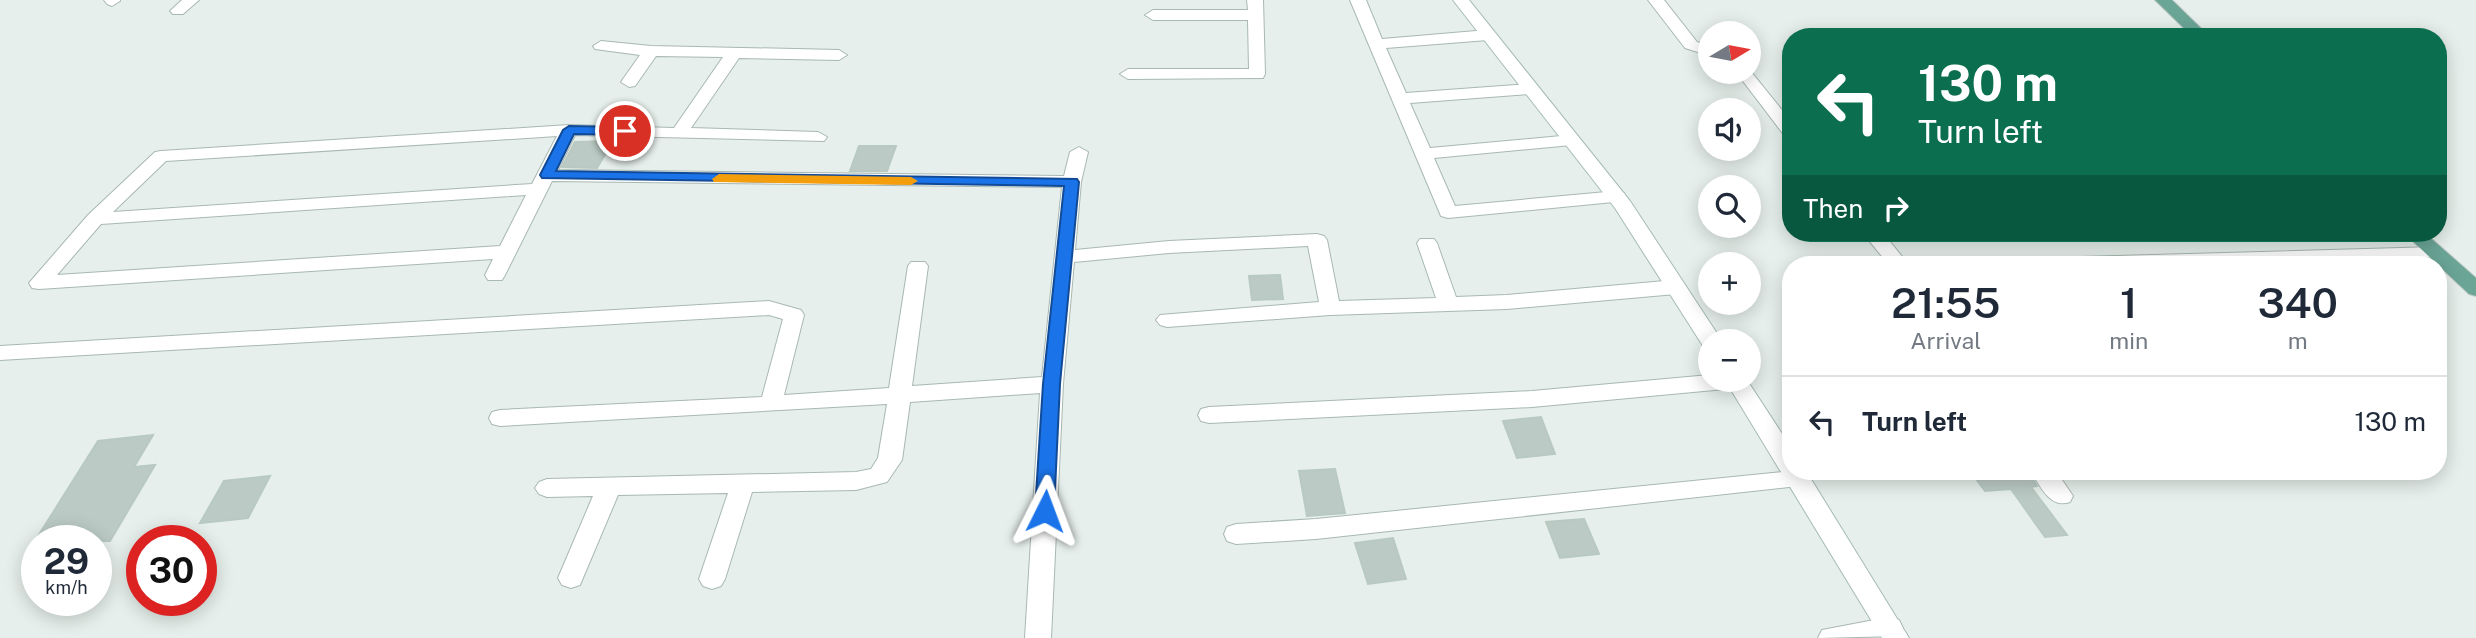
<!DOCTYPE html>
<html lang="en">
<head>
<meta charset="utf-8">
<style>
  :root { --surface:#fff; --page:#f2f2f3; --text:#1f2937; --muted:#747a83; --line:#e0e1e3 }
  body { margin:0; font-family:"Public Sans",sans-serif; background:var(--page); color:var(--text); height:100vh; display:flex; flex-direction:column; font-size:26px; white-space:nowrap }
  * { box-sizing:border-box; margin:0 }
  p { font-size:23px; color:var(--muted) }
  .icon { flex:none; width:38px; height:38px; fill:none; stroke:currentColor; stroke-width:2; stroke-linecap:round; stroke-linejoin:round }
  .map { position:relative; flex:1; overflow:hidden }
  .sheet { position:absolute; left:1782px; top:256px; width:665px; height:224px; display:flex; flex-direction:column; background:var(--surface); border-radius:28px; box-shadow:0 4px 18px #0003 }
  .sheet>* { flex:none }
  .banner { position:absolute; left:1782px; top:28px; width:665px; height:214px; border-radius:28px; box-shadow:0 4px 18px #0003; background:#0b6e4f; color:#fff; overflow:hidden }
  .needle { width:46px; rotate:80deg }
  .fabs { position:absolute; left:1698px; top:21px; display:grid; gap:14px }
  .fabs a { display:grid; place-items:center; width:63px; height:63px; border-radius:50%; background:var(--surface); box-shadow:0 4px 18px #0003; font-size:35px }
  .speed { position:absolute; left:21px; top:525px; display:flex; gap:14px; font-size:35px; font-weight:700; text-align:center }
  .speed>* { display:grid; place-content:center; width:91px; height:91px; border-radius:50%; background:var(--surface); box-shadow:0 4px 18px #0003; line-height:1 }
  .speed small { font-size:18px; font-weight:400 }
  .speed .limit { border:10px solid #d22; background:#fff; color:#111 }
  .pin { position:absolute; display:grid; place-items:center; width:60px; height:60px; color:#fff; margin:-30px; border:4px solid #fff; border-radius:50%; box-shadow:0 2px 7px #0007 }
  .me { position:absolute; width:77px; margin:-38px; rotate:3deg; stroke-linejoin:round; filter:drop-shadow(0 0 5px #0008) }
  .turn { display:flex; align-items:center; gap:24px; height:147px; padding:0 21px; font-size:32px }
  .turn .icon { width:91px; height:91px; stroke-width:2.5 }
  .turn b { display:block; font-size:49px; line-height:60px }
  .then { display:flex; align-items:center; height:66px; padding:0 21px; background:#0003; gap:14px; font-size:26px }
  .eta { display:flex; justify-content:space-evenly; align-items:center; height:119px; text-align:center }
  .eta b { font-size:42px; font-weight:600; line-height:49px }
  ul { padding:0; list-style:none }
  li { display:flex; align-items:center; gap:21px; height:91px; padding:0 21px; border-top:2px solid var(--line) }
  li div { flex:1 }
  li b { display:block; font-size:26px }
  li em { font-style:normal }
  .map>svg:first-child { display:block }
  .building { fill:#bbcac4; stroke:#b8c9c2; stroke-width:2 }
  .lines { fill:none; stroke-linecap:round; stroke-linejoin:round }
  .street-casing { stroke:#a8b8b2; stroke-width:2 }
  .secondary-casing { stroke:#a4bbb3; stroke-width:2 }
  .primary-casing { stroke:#c2cac8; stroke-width:2 }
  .street { fill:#fff; fill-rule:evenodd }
  .secondary { fill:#fff; fill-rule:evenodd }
  .primary { fill:#6aa596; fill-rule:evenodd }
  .route { fill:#1a73e8; stroke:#114b97; stroke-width:2 }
  .slow { fill:#f59e0b }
</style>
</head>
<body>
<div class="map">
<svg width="2476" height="638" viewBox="0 0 2476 638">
  <rect width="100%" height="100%" fill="#e6efeb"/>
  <!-- building -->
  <g class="building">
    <path d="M 613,141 L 597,168 L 562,167 L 575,142 Z"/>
    <path d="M 859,146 L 896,146 L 887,171 L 850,171 Z"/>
    <path d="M 1280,275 L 1283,299 L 1252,300 L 1249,276 Z"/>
    <path d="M 1541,417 L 1555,454 L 1517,458 L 1503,421 Z"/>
    <path d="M 153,435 L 134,467 L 155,465 L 110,541 L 35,541 L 98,441 Z"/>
    <path d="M 1335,469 L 1345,513 L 1307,516 L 1299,471 Z"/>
    <path d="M 1970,471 L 2028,471 L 2037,486 L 2031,487 L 2067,535 L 2045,537 L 2011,489 L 1985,491 Z"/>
    <path d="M 270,476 L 248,518 L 200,523 L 224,481 Z"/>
    <path d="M 1584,519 L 1599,554 L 1560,558 L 1546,522 Z"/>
    <path d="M 1393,538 L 1406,579 L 1368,584 L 1355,543 Z"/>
  </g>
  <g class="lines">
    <!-- street casing -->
    <g class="street-casing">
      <g id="street">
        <path d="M 104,0 L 120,0 L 120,1 L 112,6 L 107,4 Z"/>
        <path d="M 182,0 L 199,0 L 183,14 L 173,14 L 170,11 Z"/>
        <path d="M 1247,0 L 1263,0 L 1265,74 L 1263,78 L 1128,79 L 1120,74 L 1128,69 L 1249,69 L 1248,20 L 1153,20 L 1145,15 L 1153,10 L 1248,10 Z"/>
        <path d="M 1350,0 L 1366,0 L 1382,39 L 1488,30 L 1496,35 L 1488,40 L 1386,48 L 1406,93 L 1531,84 L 1539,89 L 1531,94 L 1410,103 L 1430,148 L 1572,135 L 1581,140 L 1572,145 L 1434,158 L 1455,206 L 1617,191 L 1624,193 L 1626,197 L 1624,201 L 1448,218 L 1441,216 Z"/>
        <path d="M 1648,0 L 1664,0 L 1697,42 L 1710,46 L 1710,56 L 1685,48 Z"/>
        <path d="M 601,41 L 651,46 L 839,50 L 847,55 L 839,60 L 739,58 L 691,128 L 818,132 L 827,137 L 824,141 L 575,135 L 558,170 L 1064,176 L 1070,152 L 1079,147 L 1088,152 L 1081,182 L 1075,250 L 1169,241 L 1317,234 L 1324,236 L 1327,240 L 1339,301 L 1436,298 L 1417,243 L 1420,239 L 1434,239 L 1437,243 L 1456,297 L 1507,295 L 1676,280 L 1683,282 L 1686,287 L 1683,292 L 1676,294 L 1507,309 L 1330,315 L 1167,327 L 1160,325 L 1156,320 L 1160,315 L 1319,302 L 1308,246 L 1169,253 L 1074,262 L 1063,384 L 1051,638 L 1025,638 L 1040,393 L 910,402 L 902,460 L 887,482 L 856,490 L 752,492 L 725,579 L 721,586 L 712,589 L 703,586 L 699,579 L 728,493 L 618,495 L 580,585 L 571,588 L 562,585 L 558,578 L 593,496 L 547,497 L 539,494 L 535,488 L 539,482 L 547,479 L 856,472 L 871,469 L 878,458 L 887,404 L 500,426 L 492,424 L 489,418 L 492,412 L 500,410 L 762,397 L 783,319 L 769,315 L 0,360 L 0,346 L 769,301 L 801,310 L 804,315 L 784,395 L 889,388 L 908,266 L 911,262 L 925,262 L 928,266 L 912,386 L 1042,377 L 1062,187 L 552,181 L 505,275 L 502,280 L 488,280 L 485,275 L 493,259 L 39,289 L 32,288 L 29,283 L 88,215 L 155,152 L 161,151 L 569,125 L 674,128 L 723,57 L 656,56 L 635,86 L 629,87 L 621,82 L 640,55 L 595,49 L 593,46 ZM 557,136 L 532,184 L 113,212 L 166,161 ZM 526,195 L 500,246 L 57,275 L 101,224 Z"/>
        <path d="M 1748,68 L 1790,120 L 1790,136 L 1784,135 L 1736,72 L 1748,72 Z"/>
        <path d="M 1863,233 L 1883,233 L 1908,264 L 1888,264 Z"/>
        <path d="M 2436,247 L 2443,249 L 2446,253 L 2443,257 L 2256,264 L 2070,263 L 2073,259 L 2080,257 Z"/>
        <path d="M 1710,375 L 1710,380 L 1747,380 L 1744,385 L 1736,388 L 1532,407 L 1209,423 L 1201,421 L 1198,415 L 1201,409 L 1209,407 L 1532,391 Z"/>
        <path d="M 1793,471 L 1807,473 L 1811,479 L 1807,485 L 1316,539 L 1236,544 L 1227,541 L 1224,534 L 1227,527 L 1236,524 L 1316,519 Z"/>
        <path d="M 2031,471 L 2056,471 L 2073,496 L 2070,502 C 2050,509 2040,486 2031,471 Z"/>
        <path d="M 1890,617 L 1899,620 L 1903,628 L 1899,636 L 1818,638 L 1822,630 Z"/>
      </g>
    </g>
    <!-- secondary casing -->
    <g class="secondary-casing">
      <g id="secondary">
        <path d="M 1453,0 L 1469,0 L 1630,201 L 1722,341 L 1710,341 L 1710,348 L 1703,346 L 1615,208 Z"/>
        <path d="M 1725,380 L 1747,380 L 1790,446 L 1790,471 L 1806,471 L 1909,638 L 1882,638 Z"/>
      </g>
    </g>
    <!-- primary casing -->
    <g class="primary-casing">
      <g id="primary">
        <path d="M 2155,0 L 2172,0 L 2210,37 L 2193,37 Z"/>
        <path d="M 2404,233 L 2425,233 L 2476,278 L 2476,296 L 2469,294 Z"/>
      </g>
    </g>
    <!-- street -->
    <use href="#street" class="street"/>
    <!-- secondary -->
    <use href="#secondary" class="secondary"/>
    <!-- primary -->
    <use href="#primary" class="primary"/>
  </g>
  <!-- route -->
  <path class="route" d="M 569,126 L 625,127 L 632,131 L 625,135 L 574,134 L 556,171 L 1077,179 L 1079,182 L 1060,384 L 1054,511 L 1051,516 L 1038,516 L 1035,511 L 1043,384 L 1064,186 L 542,178 L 540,175 L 563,130 Z"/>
  <!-- slow -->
  <path class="slow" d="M 719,174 L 911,177 L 918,181 L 911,185 L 714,182 L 712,179 Z"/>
</svg>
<div class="fabs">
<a><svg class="needle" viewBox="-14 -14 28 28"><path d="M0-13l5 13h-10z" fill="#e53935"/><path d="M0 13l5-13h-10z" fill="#747a83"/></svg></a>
<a><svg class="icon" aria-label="sound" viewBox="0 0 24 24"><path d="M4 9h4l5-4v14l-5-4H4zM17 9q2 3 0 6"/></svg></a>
<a><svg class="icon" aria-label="search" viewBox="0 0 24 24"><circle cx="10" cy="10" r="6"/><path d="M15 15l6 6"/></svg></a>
<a>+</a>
<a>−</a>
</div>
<div class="speed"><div>29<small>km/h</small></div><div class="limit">30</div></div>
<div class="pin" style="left:625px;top:131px;background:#d93025"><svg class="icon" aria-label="arrive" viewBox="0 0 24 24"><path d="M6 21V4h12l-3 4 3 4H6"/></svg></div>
<svg class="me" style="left:1045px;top:511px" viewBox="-20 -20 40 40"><path d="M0-17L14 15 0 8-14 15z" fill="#1a73e8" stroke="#fff" stroke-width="4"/></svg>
<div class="banner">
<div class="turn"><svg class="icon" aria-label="left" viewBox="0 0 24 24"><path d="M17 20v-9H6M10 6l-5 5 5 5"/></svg><div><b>130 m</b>Turn left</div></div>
<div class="then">Then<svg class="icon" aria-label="right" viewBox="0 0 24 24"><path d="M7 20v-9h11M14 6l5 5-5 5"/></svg></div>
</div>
<section class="sheet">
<div class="eta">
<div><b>21:55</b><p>Arrival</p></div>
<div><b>1</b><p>min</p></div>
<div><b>340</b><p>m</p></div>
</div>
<ul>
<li><svg class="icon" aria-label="left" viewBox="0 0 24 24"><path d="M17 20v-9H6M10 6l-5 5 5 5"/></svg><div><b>Turn left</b></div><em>130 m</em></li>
</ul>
</section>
</div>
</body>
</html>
